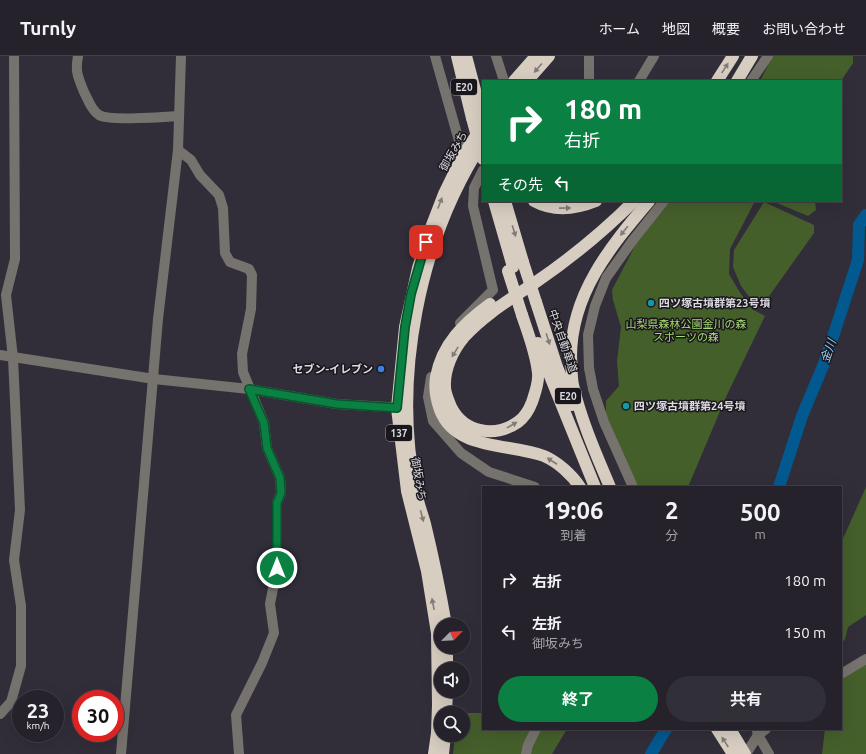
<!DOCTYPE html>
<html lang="ja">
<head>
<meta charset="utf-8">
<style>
  :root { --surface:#25222b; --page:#312f37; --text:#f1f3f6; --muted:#a3a4a9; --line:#423f47; --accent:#0b8043 }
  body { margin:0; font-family:Ubuntu,"Noto Sans JP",sans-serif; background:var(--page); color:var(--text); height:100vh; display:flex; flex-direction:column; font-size:15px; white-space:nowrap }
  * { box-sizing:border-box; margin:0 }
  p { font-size:13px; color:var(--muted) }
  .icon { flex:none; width:22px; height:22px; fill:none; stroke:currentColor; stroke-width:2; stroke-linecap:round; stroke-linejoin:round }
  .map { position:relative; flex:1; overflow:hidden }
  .drawer { position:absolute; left:482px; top:430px; width:360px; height:244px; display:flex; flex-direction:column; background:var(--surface); border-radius:0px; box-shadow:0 4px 16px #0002,0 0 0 1px var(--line) }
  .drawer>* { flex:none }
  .top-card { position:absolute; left:482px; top:24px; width:360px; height:122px; border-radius:0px; box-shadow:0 4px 16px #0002,0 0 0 1px var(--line); background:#0b8043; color:#fff; overflow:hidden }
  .needle { width:26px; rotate:66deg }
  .tools { position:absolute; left:434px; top:562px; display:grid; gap:8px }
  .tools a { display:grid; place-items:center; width:36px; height:36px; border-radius:50%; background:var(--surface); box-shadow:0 4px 16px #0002,0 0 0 1px var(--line); font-size:20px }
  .speed { position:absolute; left:12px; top:634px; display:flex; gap:8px; font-size:20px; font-weight:700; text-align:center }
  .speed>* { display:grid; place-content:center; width:52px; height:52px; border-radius:50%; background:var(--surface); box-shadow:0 4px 16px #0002,0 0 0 1px var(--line); line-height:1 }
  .speed small { font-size:10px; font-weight:400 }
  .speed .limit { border:6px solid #d22; background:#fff; color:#111 }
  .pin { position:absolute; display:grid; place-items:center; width:34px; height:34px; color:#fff; margin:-17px; border-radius:8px; box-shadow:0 2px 6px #0006 }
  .me { position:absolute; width:44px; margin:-22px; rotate:0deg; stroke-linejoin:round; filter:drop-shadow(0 0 3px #0008) }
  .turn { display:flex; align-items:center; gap:14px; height:84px; padding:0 16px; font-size:18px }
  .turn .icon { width:52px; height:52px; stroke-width:2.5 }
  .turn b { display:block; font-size:28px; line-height:34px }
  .then { display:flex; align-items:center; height:38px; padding:0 16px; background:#0003; gap:8px; font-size:15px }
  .eta { display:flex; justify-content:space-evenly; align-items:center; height:68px; text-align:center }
  .eta b { font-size:24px; font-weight:700; line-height:28px }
  .button { display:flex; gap:8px; margin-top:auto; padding:8px 16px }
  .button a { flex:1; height:46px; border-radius:24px; background:var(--accent); color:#fff; font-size:16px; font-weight:700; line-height:46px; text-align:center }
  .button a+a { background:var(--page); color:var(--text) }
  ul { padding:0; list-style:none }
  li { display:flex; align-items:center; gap:12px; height:52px; padding:0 16px }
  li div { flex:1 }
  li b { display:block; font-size:15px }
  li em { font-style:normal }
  header { display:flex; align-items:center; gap:24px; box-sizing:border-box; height:56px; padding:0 20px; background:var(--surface); border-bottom:1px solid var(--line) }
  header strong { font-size:19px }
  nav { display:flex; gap:22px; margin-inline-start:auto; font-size:14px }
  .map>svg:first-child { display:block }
  .green { fill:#455f2b }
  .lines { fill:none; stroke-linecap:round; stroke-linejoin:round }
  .river { stroke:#02598f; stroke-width:12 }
  .minor { stroke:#76726d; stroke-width:10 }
  .highway { stroke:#d7cdc1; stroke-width:12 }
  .highway-bridge { stroke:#d7cdc1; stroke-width:12 }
  .oneway { fill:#827b77 }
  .route-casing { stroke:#07532c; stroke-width:10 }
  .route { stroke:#0b8043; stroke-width:7 }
  .culture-dot { fill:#0f9aa8; stroke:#19171c; stroke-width:1.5 }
  .shop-dot { fill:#3f7fe0; stroke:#19171c; stroke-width:1.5 }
  .labels { text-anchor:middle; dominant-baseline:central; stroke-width:3; stroke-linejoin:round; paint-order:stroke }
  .shield { fill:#19171c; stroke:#a19fa5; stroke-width:1 }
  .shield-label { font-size:10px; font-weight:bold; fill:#dbd9e0 }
  .street-label { font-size:11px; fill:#dbd9e0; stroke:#19171c }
  .poi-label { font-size:11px; font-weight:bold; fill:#dbd9e0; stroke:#19171c; text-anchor:start }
  .park-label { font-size:11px; fill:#a5d972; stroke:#19171c }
  .water-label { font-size:12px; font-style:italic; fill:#94caf8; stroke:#19171c }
</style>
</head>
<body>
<header>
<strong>Turnly</strong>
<nav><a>ホーム</a><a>地図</a><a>概要</a><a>お問い合わせ</a></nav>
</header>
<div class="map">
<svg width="866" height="698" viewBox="0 0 866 698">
  <rect width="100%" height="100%" fill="#312e39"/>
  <!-- green -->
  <g class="green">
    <path d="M 773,0 L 853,0 L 853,7 L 841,25 L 760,25 Z"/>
    <path d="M 670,145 L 755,145 L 730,193 L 729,218 L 739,235 L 752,253 L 765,260 L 726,341 L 688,431 L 637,431 L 606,358 L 606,345 L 619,330 L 617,305 L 621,271 L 613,244 L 612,234 L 637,186 Z"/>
    <path d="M 772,145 L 815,145 L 816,154 L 808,160 Z"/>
    <path d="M 764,146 L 814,169 L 814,177 L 762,250 L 754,247 L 741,230 L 733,211 L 734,194 Z"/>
    <path d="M 866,431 L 866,559 L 848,571 L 845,583 L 841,588 L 841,487 Z"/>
    <path d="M 866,607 L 866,698 L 822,698 L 825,673 L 841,673 L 841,625 L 848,617 Z"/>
    <path d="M 465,657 L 483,657 L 483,673 L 567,673 L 552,698 L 453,698 L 455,679 L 463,679 L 463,658 Z"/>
  </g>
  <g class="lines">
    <!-- river -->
    <g class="river">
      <path d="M 779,431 L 802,360 L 825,305 L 858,204 L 859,169 L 866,159"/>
      <path d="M 651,698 L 666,673"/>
    </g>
    <!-- minor -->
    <g class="minor">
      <path d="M 78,0 C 75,16 78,21 84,36 C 88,43 91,54 99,59 C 108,65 165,61 179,60"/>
      <path d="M 435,0 L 463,99"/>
      <path d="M 496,0 L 504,25"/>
      <path d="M 589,0 L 589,25"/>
      <path d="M 639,25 L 654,0"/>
      <path d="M 751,25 L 768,0"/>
      <path d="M 178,94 L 191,104 L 200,119 L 219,139 L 223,152 L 225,197 L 230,206 L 249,213 L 252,219 L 251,253 L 242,298 L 243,316 L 264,367 L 267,392 L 280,422 L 281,437 L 277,447 L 277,512 L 270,548 L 274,577 L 262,607 L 236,659 L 239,698"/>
      <path d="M 460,267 L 493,234 L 473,150 L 474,132 L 483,114"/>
      <path d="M 0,299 L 154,323 L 249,333 L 337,348 L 404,352"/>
      <path d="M 431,321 L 428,341 L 433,365 L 461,397 L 489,416 L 535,431"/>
      <path d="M 633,431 L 604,366 L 593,333 L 589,312 L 588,279 L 595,250 L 606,222 L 633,184 L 664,145"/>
      <path d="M 841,618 L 866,603"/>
      <path d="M 0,658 L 11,646 L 21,610 L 21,550 L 14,504 L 20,454 L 13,302 L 6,239 L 15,203 L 14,0"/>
      <path d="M 757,675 L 758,679 L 769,698"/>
      <path d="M 121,698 L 158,263 L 178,94 L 181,0"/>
      <path d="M 526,698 L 528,689 L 536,673"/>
      <path d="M 746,698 L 758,679 L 766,673"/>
    </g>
    <!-- highway -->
    <g class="highway">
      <path d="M 457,0 L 472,62"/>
      <path d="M 466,0 L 483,64"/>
      <path d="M 514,25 L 536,0"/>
      <path d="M 527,25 L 549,0"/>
      <path d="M 717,25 L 733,0"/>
      <path d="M 737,25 L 752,0"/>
      <path d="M 494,145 L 513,211"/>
      <path d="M 505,145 L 523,206"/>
      <path d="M 534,145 C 554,156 576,153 596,145"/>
      <path d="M 536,246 L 557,311 L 572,349"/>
      <path d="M 490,248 C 464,267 442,288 436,321 C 434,333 436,343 440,354 C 456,395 510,387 544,400 C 558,406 572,419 580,431"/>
      <path d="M 522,259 C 528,277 536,297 538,317 C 539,327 535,337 532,346 C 529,354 525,361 518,366 C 495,382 464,377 451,351 C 449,345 445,338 445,331 C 444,313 453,294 464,281 C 485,258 511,243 536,226 C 571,202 604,175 634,145"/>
      <path d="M 538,287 L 548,315 L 595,431"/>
      <path d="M 610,431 C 596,398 581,364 573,329 C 571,320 572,310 571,301 C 571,238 610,191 649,145"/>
      <path d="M 446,569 C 440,535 433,501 425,468 C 422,457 418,447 416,436 C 392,322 419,184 483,86"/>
      <path d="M 447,591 L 447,613"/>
      <path d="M 446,657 L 447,635"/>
      <path d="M 717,673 L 733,698"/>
      <path d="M 730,673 L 745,698"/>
      <path d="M 434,698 L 437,677 L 438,649 L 437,577 L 427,515 L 407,435 L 397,352 L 405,271 L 418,212 L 429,177 L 444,138 L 463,99 L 483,69"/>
      <path d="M 443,698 L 445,679"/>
    </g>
    <!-- highway-bridge -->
    <g class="highway-bridge">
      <path d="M 472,62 L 483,103"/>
      <path d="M 523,206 L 536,246"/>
      <path d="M 508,215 L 522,259"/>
    </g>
  </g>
  <!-- one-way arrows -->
  <defs><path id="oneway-solid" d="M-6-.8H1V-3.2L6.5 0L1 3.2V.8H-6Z"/></defs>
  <g class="oneway">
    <use href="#oneway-solid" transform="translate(538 12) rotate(131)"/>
    <use href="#oneway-solid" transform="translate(725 12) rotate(-57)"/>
    <use href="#oneway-solid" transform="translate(440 147) rotate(-69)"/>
    <use href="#oneway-solid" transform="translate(565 152) rotate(-1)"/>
    <use href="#oneway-solid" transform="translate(514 175) rotate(73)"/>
    <use href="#oneway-solid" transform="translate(624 175) rotate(129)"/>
    <use href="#oneway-solid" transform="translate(548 283) rotate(72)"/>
    <use href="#oneway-solid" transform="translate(455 296) rotate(122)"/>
    <use href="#oneway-solid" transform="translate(512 369) rotate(-29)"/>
    <use href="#oneway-solid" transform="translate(552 405) rotate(-147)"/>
    <use href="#oneway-solid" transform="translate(422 460) rotate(75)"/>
    <use href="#oneway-solid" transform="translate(433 548) rotate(-101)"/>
    <use href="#oneway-solid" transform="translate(725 686) rotate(-123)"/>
  </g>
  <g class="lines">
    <!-- route casing -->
    <g class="route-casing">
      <path id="route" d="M 277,512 L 277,447 L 281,437 L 280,422 L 267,392 L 264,367 L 249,333 L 337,348 L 397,352 L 405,271 L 411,238 L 426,186"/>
    </g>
    <!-- route -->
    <use href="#route" class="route"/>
  </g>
  <!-- markers -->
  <g class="culture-dot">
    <circle cx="651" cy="247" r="4"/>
    <circle cx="626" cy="350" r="4"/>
  </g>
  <circle class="shop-dot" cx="381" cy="313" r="4"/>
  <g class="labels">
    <!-- shield labels -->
    <g class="shield">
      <rect x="451" y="23" width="26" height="16" rx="3"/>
      <rect x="555" y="332" width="26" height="16" rx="3"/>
      <rect x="386" y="369" width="26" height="16" rx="3"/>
    </g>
    <g class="shield-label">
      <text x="464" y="31">E20</text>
      <text x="568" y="340">E20</text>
      <text x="399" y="377">137</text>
    </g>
    <!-- street labels -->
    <g class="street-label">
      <text transform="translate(453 95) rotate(-60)">御坂みち</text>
      <text transform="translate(563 285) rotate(71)">中央自動車道</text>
      <text transform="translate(419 423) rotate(80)">御坂みち</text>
    </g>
    <!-- poi labels -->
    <g class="poi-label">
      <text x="659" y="247">四ツ塚古墳群第23号墳</text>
      <text x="373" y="313" text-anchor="end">セブン-イレブン</text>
      <text x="634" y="350">四ツ塚古墳群第24号墳</text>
    </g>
    <!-- park labels -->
    <g class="park-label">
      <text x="686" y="268">山梨県森林公園金川の森<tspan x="686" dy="13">スポーツの森</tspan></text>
    </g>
    <!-- water labels -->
    <g class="water-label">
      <text transform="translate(828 295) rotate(-71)">金川</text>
    </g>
  </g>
</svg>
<div class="tools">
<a><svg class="needle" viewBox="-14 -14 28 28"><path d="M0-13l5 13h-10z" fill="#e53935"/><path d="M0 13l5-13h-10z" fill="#a3a4a9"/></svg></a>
<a><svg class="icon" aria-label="sound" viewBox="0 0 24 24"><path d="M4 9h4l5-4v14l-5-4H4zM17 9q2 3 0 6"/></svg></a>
<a><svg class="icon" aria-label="search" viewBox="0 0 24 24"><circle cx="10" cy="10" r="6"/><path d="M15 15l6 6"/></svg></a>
</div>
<div class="speed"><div>23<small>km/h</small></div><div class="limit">30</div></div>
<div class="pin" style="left:426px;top:186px;background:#d93025"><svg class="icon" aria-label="arrive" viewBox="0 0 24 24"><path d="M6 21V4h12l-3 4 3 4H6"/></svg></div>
<svg class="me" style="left:277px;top:512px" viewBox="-20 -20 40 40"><circle r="17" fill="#0b8043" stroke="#fff" stroke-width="3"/><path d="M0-11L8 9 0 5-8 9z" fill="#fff"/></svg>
<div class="top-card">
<div class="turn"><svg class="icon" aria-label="right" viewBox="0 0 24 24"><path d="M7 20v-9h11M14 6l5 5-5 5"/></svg><div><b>180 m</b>右折</div></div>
<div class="then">その先<svg class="icon" aria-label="left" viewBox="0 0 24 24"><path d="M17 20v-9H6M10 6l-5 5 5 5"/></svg></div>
</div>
<section class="drawer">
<div class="eta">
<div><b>19:06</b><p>到着</p></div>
<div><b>2</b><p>分</p></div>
<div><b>500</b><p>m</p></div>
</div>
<ul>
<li><svg class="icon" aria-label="right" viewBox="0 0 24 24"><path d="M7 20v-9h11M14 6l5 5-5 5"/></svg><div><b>右折</b></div><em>180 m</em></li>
<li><svg class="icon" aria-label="left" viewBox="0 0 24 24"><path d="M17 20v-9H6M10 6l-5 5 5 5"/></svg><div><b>左折</b><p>御坂みち</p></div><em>150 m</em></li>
</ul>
<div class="button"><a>終了</a><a>共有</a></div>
</section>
</div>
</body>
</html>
